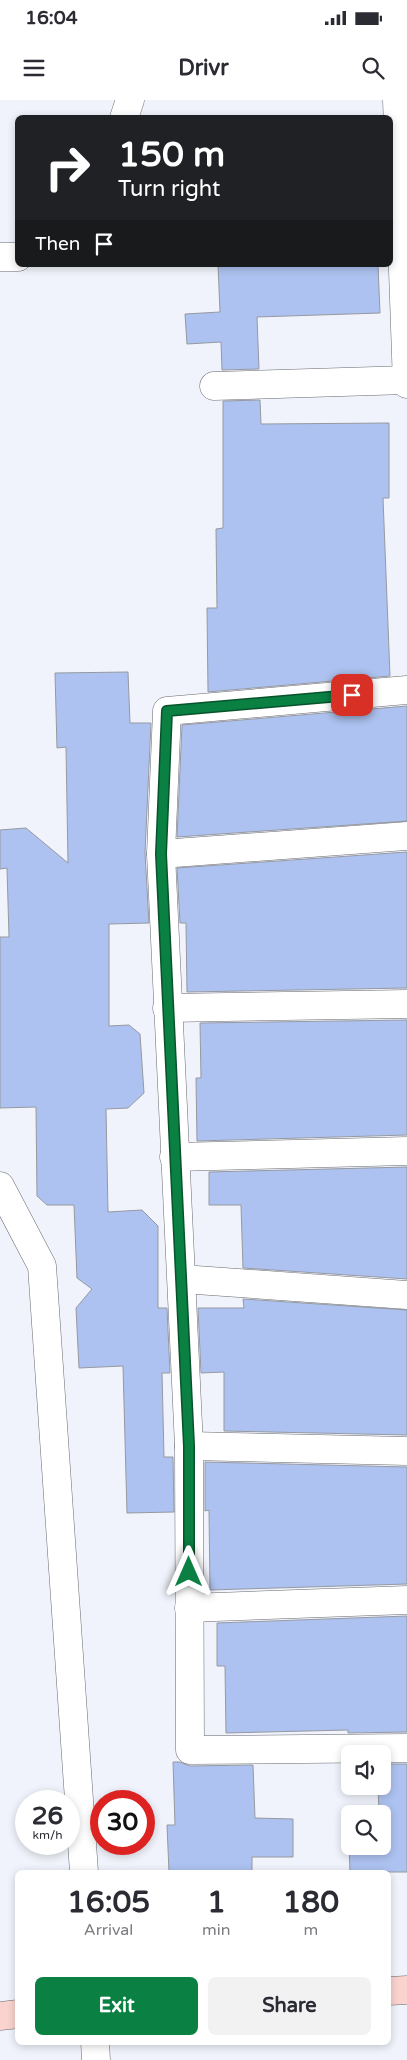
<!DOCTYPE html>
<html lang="en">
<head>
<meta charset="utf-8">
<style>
  :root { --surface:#fff; --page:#f2f2f3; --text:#2b2b33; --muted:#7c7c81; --accent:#0b8043 }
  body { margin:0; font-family:"Varela Round",sans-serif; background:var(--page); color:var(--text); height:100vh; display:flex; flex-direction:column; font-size:19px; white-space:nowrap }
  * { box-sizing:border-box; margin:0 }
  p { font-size:16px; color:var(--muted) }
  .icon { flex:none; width:28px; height:28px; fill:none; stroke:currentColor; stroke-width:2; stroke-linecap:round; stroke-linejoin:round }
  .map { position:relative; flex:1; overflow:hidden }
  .sheet { position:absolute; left:15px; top:1770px; width:376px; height:175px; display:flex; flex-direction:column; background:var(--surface); border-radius:8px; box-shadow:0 2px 8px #0003 }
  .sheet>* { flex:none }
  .top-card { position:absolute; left:15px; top:15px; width:378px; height:152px; border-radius:8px; box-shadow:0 2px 8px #0003; background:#202124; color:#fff; overflow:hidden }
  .fabs { position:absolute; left:341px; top:1645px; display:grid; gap:10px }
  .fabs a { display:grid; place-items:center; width:50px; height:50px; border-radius:8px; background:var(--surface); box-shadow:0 2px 8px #0003; font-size:25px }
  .speed { position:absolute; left:15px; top:1690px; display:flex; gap:10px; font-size:25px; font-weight:700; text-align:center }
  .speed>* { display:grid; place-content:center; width:65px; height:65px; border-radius:50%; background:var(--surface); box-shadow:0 2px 8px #0003; line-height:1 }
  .speed small { font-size:12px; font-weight:400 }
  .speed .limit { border:8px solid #d22; background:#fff; color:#111 }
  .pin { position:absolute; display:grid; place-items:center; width:42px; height:42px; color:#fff; margin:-21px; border-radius:10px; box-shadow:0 2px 8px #0006 }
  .me { position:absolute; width:55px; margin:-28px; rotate:0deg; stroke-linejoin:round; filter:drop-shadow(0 0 4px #0008) }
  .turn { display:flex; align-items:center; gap:18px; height:105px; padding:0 20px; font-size:22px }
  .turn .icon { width:65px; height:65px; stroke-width:2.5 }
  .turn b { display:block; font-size:35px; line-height:42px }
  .then { display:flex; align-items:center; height:48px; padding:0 20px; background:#0003; gap:10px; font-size:19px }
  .eta { display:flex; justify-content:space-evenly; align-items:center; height:85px; text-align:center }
  .eta b { font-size:30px; font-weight:700; line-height:35px }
  .button { display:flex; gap:10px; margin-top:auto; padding:10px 20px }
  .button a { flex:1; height:58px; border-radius:8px; background:var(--accent); color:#fff; font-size:20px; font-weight:700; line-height:58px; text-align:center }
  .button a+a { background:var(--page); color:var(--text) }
  .status { display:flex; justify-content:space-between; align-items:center; height:35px; padding:0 25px; background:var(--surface); direction:ltr }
  .status svg { height:14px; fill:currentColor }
  header { display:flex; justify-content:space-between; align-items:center; height:65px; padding:0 20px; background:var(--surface); font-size:22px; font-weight:700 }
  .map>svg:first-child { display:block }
  .building { fill:#adc2f0; stroke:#9699a0 }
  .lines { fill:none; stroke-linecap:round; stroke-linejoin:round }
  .street-casing { stroke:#686a70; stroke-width:29 }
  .secondary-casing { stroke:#686a70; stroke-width:29 }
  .street { stroke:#fff; stroke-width:28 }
  .secondary { stroke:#fad3cf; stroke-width:28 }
  .route-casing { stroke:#07532c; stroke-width:12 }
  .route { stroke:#0b8043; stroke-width:9 }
</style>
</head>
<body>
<div class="status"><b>16:04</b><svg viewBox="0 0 49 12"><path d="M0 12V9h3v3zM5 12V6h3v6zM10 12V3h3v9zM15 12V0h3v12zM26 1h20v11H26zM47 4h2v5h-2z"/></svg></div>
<header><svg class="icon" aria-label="menu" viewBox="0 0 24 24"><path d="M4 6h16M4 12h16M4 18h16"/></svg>Drivr<svg class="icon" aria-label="search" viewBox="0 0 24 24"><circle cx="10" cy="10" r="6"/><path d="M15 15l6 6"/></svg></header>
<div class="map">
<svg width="407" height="1960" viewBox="0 0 407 1960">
  <rect width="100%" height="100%" fill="#f0f3fb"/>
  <!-- building -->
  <g class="building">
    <path d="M 218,165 L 378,165 L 380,213 L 257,217 L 259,269 L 222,270 L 221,242 L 187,244 L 185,214 L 220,212 Z"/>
    <path d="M 260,300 L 261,324 L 389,323 L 389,398 L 383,398 L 390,576 L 208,592 L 207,508 L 217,508 L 216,429 L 223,428 L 223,301 Z"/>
    <path d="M 128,572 L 130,623 L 151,623 L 145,753 L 149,823 L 109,824 L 109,926 L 129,925 L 140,934 L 144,993 L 128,1008 L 106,1009 L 108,1112 L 142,1110 L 158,1126 L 158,1208 L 167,1208 L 170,1273 L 162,1273 L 164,1357 L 173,1357 L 174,1412 L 127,1413 L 123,1266 L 79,1268 L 76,1208 L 92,1189 L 77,1178 L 74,1105 L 47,1105 L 37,1096 L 36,1007 L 0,1008 L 0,837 L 9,837 L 7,768 L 0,769 L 0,730 L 26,728 L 68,763 L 66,647 L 57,648 L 55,573 Z"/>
    <path d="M 407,606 L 407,721 L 177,737 L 182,625 Z"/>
    <path d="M 407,752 L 407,888 L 187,892 L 186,823 L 180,823 L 177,768 Z"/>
    <path d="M 407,920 L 407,1035 L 197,1041 L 196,978 L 201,978 L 200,923 Z"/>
    <path d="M 407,1067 L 407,1179 L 243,1168 L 241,1105 L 209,1105 L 209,1072 Z"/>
    <path d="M 243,1199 L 407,1210 L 407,1335 L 224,1331 L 224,1272 L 201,1273 L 198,1208 L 244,1208 Z"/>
    <path d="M 205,1362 L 407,1367 L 407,1484 L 210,1490 L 209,1410 L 205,1411 Z"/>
    <path d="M 407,1516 L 407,1632 L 348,1633 L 348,1630 L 226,1633 L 225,1566 L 217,1566 L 217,1523 Z"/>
    <path d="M 173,1662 L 180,1662 L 190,1666 L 253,1665 L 255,1718 L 293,1719 L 293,1757 L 252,1757 L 252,1772 L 169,1772 L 167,1725 L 175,1725 Z"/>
    <path d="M 382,1664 L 407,1664 L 407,1772 L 350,1772 L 349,1743 L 350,1746 L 382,1746 L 382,1714 L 379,1714 L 378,1686 L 382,1686 Z"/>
  </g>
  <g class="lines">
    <!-- street casing -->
    <g class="street-casing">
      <g id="street">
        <path d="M 397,0 L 407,284"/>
        <path d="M 124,18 L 130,0"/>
        <path d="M 0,157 L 18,157"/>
        <path d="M 214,286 L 407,280"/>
        <path d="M 407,590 L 167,611 L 161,754 L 189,1346 L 190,1650 L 407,1648"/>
        <path d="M 161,754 L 407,736"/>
        <path d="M 167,908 L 407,904"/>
        <path d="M 174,1057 L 407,1051"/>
        <path d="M 0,1086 L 42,1166 L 84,1772"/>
        <path d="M 182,1179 L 407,1195"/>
        <path d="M 189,1346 L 407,1351"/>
        <path d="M 189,1508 L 407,1500"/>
        <path d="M 95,1942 L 96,1960"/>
      </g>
    </g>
    <!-- secondary casing -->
    <g class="secondary-casing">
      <g id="secondary">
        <path d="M 389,1891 L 407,1890"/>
        <path d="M 0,1916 L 18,1914"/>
      </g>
    </g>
    <!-- street -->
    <use href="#street" class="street"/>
    <!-- secondary -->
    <use href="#secondary" class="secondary"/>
  </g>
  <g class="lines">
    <!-- route casing -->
    <g class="route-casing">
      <path id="route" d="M 189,1472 L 189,1346 L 161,754 L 167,611 L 352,595"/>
    </g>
    <!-- route -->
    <use href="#route" class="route"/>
  </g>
</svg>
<div class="fabs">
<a><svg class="icon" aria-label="sound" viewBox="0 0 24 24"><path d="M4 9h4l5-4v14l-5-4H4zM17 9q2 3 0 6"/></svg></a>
<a><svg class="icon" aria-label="search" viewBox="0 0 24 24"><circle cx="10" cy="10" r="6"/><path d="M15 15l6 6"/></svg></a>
</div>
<div class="speed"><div>26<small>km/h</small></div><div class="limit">30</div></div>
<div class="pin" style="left:352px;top:595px;background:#d93025"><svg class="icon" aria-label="arrive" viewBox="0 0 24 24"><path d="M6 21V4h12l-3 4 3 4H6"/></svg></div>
<svg class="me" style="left:189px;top:1472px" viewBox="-20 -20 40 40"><path d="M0-17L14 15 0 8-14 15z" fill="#0b8043" stroke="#fff" stroke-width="4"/></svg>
<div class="top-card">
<div class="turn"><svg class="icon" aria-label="right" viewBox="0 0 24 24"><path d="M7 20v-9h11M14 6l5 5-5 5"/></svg><div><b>150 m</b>Turn right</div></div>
<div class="then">Then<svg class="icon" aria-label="arrive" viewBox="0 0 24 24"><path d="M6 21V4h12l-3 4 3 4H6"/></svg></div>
</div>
<section class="sheet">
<div class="eta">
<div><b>16:05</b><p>Arrival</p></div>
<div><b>1</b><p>min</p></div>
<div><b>180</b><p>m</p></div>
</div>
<div class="button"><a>Exit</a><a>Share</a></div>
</section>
</div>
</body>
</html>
